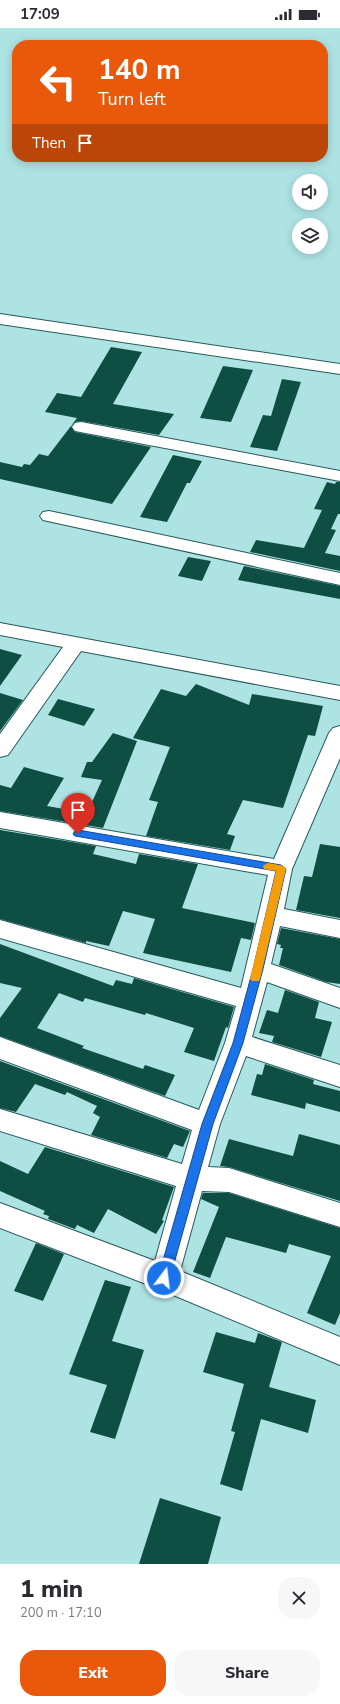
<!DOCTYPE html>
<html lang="en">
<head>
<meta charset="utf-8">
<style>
  :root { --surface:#fff; --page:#f7f7f7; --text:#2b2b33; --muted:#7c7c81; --accent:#ea580c }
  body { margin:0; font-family:"Nunito Sans",sans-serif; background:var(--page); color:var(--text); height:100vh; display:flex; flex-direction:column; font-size:15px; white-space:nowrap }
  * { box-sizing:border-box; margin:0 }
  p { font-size:13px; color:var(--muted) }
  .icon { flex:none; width:22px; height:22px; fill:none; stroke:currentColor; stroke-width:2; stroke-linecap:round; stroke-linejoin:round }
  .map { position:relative; height:1536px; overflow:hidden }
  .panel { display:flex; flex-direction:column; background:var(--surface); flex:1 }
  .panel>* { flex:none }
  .banner { position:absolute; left:12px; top:12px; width:316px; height:122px; border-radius:16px; box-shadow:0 2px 10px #0003; background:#ea580c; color:#fff; overflow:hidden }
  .fabs { position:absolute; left:292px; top:146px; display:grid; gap:8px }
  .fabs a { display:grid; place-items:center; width:36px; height:36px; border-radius:50%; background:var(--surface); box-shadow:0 2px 10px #0003; font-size:20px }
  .pin { position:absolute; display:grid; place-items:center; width:34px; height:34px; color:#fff; margin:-41px -17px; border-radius:50% 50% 50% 0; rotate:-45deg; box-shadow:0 0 4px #0007 }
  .pin .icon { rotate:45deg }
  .me { position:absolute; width:44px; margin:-22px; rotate:15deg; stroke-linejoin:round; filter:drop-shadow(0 0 3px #0008) }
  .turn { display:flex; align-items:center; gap:14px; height:84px; padding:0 20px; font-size:18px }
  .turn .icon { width:52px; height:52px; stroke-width:2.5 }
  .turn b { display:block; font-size:28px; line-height:34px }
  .then { display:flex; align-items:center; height:38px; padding:0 20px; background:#0003; gap:8px; font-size:15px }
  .round { display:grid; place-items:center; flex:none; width:42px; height:42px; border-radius:16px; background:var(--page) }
  .head { display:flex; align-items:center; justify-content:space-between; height:68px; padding:0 20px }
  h1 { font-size:24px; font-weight:800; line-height:30px }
  .action { display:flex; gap:8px; margin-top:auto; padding:8px 20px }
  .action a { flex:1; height:46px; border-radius:16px; background:var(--accent); color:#fff; font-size:16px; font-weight:800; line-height:46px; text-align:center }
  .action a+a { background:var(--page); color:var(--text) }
  .status { display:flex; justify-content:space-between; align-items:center; height:28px; padding:0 20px; background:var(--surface); direction:ltr }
  .status svg { height:11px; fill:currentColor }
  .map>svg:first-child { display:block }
  .building { fill:#0f4e43 }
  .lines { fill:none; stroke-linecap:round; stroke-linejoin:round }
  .street-casing { stroke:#26595b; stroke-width:2 }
  .street { fill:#fff; fill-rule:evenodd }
  .route { fill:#1a73e8; stroke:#114b97 }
  .slow { fill:#f59e0b }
</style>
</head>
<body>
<div class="status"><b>17:09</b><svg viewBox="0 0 49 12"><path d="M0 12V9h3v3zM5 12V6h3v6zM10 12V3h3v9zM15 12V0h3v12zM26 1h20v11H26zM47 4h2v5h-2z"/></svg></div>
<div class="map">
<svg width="340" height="1536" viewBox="0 0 340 1536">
  <rect width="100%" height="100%" fill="#aee3e4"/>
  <!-- building -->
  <g class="building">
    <path d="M 111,319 L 142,324 L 113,376 L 174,386 L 159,407 L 81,393 L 75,394 L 71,398 L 75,404 L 151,419 L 112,476 L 0,451 L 0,434 L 22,439 L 24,436 L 30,437 L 39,426 L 48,428 L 77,390 L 45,384 L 57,365 L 81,369 Z"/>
    <path d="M 223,338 L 253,342 L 231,394 L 200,390 Z"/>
    <path d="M 282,351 L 301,354 L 277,423 L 250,419 L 263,387 L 271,388 Z"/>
    <path d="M 173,427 L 202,433 L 190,455 L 187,455 L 167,494 L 140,489 Z"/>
    <path d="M 327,454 L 335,456 L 336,454 L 340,454 L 340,486 L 338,486 L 331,501 L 336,502 L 325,525 L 340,528 L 340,543 L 250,524 L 256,512 L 304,520 L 322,482 L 314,481 Z"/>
    <path d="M 188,529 L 211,533 L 202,553 L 178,548 Z"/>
    <path d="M 244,538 L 340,558 L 340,571 L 238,552 Z"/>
    <path d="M 0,621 L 22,627 L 0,658 Z"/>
    <path d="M 196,656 L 249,677 L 252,666 L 323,678 L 315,708 L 308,707 L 283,780 L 243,772 L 227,806 L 235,808 L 230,822 L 146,808 L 158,774 L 149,772 L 170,719 L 133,710 L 161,661 L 186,668 Z"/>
    <path d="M 0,665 L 23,672 L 0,703 Z"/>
    <path d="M 58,671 L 95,681 L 84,698 L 48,687 Z"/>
    <path d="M 113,705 L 137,713 L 103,800 L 0,783 L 0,757 L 11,760 L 24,739 L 64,750 L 47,778 L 87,785 L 102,752 L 81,749 L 87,734 L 92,734 Z"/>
    <path d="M 0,802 L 96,818 L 93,826 L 136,836 L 139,826 L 198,836 L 182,880 L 255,895 L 251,912 L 241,910 L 231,944 L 143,925 L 155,891 L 123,883 L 109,918 L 86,913 L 86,915 L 0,891 Z"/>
    <path d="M 320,816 L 340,819 L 340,890 L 296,882 L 304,848 L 312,849 Z"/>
    <path d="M 281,900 L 340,911 L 340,956 L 326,954 L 279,937 L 283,920 L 280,920 L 281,917 L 277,916 Z"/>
    <path d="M 0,916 L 113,958 L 116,952 L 132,956 L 134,950 L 234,979 L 228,1000 L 226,999 L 214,1033 L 184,1024 L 194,1000 L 146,985 L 145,987 L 85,970 L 83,974 L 59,965 L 37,1000 L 84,1018 L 82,1020 L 143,1041 L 145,1037 L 175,1047 L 165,1068 L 0,1008 L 0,990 L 22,960 L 0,955 Z"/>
    <path d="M 285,962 L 319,974 L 315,990 L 332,994 L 321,1029 L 272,1014 L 274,1008 L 259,1005 L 267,982 L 278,985 Z"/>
    <path d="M 0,1033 L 190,1103 L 183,1119 L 174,1116 L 167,1130 L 91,1107 L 100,1089 L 93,1085 L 97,1078 L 67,1064 L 65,1067 L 35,1056 L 16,1084 L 0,1080 Z"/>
    <path d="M 265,1036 L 314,1052 L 313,1056 L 340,1063 L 340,1084 L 306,1075 L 305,1081 L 251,1067 L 257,1046 L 262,1047 Z"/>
    <path d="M 299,1106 L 340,1117 L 340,1173 L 229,1139 L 220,1138 L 229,1111 L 293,1128 Z"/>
    <path d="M 45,1119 L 174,1159 L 162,1192 L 164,1193 L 156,1206 L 108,1181 L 94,1205 L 77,1197 L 75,1201 L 48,1191 L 49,1188 L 43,1186 L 45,1183 L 0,1163 L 0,1133 L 28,1146 Z"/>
    <path d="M 203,1165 L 229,1165 L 340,1200 L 340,1285 L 335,1297 L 307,1285 L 331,1228 L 289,1216 L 286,1225 L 226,1209 L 210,1250 L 193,1244 L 219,1179 L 201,1171 Z"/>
    <path d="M 36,1215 L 64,1226 L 43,1273 L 14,1263 Z"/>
    <path d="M 105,1252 L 131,1259 L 112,1313 L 144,1322 L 115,1411 L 90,1404 L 107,1357 L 69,1346 Z"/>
    <path d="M 216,1304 L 255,1315 L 258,1305 L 282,1314 L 269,1359 L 316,1372 L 308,1405 L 261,1391 L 242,1463 L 220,1456 L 235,1404 L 231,1403 L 244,1356 L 203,1344 Z"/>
    <path d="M 160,1470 L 221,1489 L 208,1536 L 139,1536 Z"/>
  </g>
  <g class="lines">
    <!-- street casing -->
    <g class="street-casing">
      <g id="street">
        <path d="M 0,286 L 340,336 L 340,346 L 0,296 Z"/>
        <path d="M 81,394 L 340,443 L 340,453 L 75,403 L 72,399 L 75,395 Z"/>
        <path d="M 49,483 L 340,545 L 340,557 L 43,492 L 40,488 L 43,484 Z"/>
        <path d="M 0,595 L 340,658 L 340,672 L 81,623 L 8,727 L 0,729 L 0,706 L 63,619 L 0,607 Z"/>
        <path d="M 340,698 L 340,730 L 292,841 L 284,881 L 340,892 L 340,910 L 280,898 L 271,936 L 340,960 L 340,980 L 267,954 L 252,1009 L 340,1037 L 340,1059 L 246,1028 L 220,1096 L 208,1139 L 229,1140 L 340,1175 L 340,1199 L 229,1164 L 202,1163 L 180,1243 L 340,1309 L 340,1337 L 154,1259 L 0,1200 L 0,1175 L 155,1233 L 176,1158 L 0,1103 L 0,1081 L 182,1136 L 192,1102 L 0,1031 L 0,1009 L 199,1082 L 225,1015 L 236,978 L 0,910 L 0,892 L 241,960 L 268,847 L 0,800 L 0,784 L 274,831 L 329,705 L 333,700 Z"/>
      </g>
    </g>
    <!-- street -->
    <use href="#street" class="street"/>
  </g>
  <!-- route -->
  <path class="route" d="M 78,802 L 281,837 L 286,841 L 263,941 L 243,1015 L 213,1096 L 170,1250 L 168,1253 L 164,1255 L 160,1253 L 158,1250 L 202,1096 L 233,1015 L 253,941 L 276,843 L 75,808 L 73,806 L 75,803 Z"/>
  <!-- slow -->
  <path class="slow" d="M 268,835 L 284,838 L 286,841 L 260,951 L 259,953 L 252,953 L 250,951 L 276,843 L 264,841 L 263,838 Z"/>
</svg>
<div class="fabs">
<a><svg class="icon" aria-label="sound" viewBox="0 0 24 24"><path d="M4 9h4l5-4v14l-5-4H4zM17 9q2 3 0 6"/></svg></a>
<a><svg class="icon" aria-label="layers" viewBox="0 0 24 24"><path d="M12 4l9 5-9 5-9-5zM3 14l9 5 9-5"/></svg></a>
</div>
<div class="pin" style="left:78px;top:806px;background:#d93025"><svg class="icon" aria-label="arrive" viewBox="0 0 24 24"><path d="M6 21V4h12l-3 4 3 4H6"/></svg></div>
<svg class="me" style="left:164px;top:1250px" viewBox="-20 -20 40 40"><circle r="17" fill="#1a73e8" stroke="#fff" stroke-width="3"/><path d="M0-11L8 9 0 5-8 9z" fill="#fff"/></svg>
<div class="banner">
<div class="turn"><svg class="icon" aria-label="left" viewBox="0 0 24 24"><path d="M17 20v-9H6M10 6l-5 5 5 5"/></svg><div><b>140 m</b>Turn left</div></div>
<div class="then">Then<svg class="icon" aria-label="arrive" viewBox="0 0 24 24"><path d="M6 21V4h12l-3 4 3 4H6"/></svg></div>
</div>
</div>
<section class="panel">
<div class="head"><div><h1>1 min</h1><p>200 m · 17:10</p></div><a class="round"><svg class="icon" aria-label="close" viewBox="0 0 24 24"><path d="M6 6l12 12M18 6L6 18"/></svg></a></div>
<div class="action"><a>Exit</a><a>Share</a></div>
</section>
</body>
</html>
